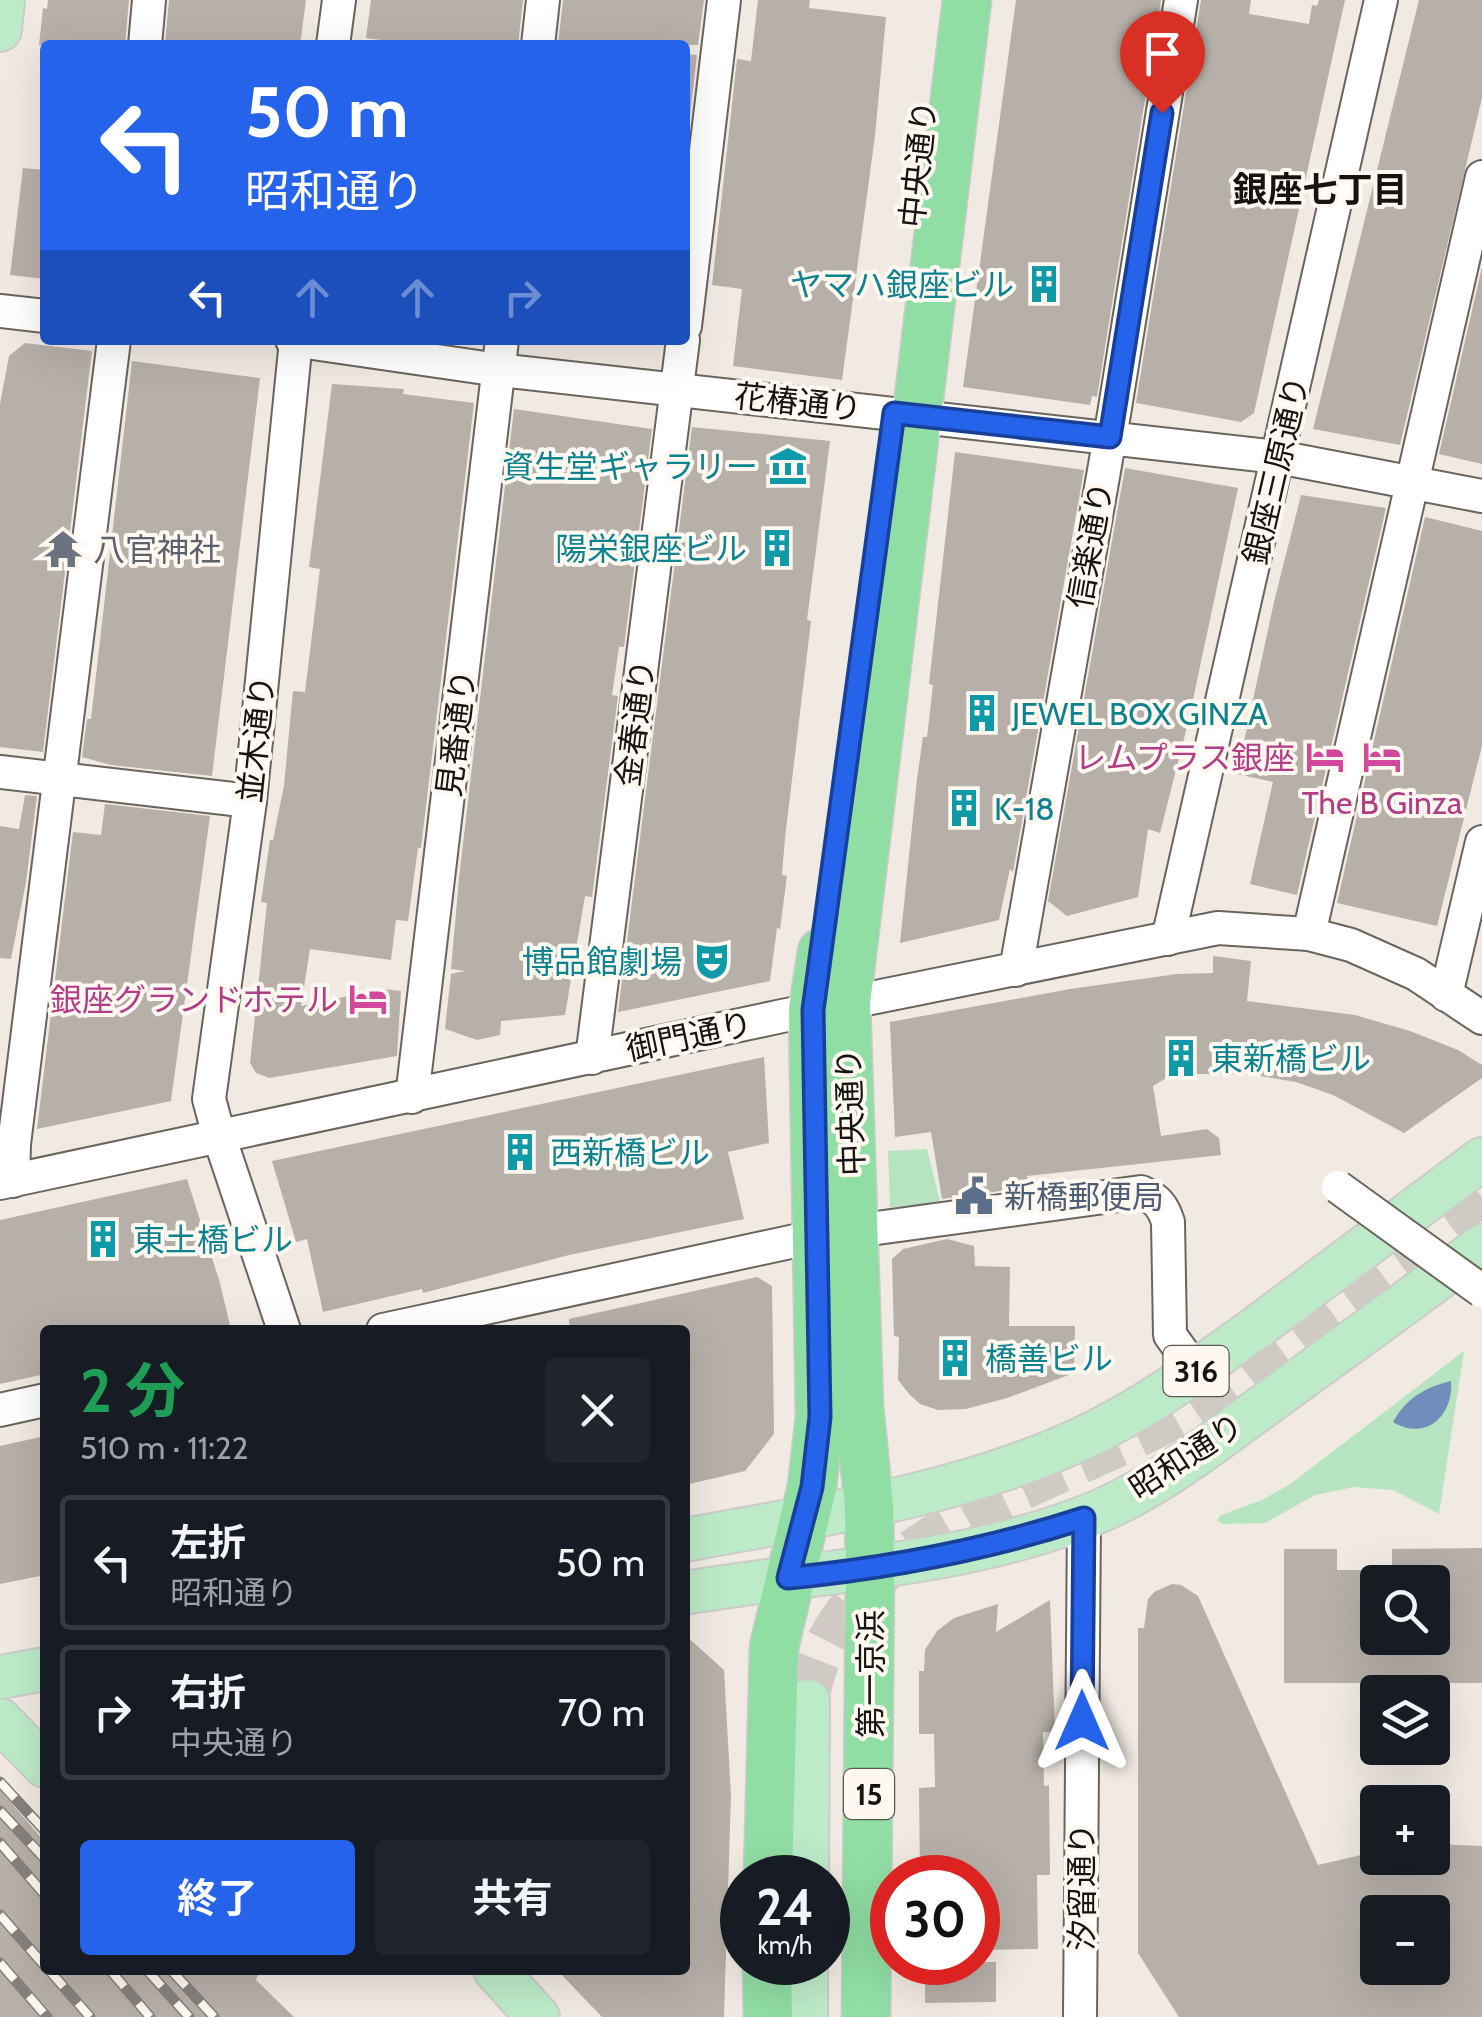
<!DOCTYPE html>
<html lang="ja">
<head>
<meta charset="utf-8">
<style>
  :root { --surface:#171b24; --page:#20242c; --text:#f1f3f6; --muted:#9ea1a6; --line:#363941; --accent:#2563eb }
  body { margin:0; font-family:Cabin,"Noto Sans JP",sans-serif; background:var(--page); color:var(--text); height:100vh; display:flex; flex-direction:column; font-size:38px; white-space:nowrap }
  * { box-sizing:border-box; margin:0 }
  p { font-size:32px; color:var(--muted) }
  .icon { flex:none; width:55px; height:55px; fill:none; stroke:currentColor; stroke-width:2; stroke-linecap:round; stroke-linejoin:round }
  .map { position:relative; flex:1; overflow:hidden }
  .drawer { position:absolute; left:40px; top:1325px; width:650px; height:650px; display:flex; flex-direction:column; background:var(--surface); border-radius:10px; box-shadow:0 10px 40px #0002 }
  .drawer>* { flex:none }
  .guide { position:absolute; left:40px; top:40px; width:650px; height:305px; border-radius:10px; box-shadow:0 10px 40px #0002; background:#2563eb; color:#fff; overflow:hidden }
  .controls { position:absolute; left:1360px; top:1565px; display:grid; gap:20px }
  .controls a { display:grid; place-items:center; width:90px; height:90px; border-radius:10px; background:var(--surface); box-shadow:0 10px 40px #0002; font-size:50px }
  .speed { position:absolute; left:720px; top:1855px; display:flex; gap:20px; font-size:50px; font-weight:700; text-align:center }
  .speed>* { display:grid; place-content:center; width:130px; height:130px; border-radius:50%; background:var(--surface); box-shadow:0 10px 40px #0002; line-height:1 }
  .speed small { font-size:25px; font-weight:400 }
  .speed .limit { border:15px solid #d22; background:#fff; color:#111 }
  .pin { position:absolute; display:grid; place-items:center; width:85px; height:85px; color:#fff; margin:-102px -42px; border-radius:50% 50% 50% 0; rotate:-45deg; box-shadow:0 0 10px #0007 }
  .pin .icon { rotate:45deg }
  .me { position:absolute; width:110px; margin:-55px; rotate:0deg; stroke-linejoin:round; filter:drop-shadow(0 0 8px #0008) }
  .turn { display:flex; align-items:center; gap:35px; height:210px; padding:0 40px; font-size:45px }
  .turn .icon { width:130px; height:130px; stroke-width:2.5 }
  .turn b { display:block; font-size:70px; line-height:85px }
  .lanes { display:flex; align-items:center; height:95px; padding:0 40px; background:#0003; justify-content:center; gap:50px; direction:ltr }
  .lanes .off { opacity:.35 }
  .round { display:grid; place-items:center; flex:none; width:105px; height:105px; border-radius:10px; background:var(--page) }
  .overview { display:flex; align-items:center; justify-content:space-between; height:170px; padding:0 40px }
  h1 { font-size:60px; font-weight:700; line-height:75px; color:#1e9e55 }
  .cta { display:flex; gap:20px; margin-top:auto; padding:20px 40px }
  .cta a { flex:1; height:115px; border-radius:10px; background:var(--accent); color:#fff; font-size:40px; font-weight:700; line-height:115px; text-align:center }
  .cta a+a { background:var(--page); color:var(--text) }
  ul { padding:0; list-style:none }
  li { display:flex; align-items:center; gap:30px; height:135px; margin:0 20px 15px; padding:0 20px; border:5px solid var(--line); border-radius:10px }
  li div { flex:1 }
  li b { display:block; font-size:38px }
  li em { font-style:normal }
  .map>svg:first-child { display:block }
  .green { fill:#b6e4c0 }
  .water { fill:#708ebc }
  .building { fill:#b7b0a9; fill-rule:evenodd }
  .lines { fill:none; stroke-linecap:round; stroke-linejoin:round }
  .major-tunnel { stroke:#d0cac4; stroke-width:42; stroke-dasharray:42 21; stroke-linecap:butt }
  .minor-casing { stroke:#6a645d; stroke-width:36 }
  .major-casing { stroke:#cccbcb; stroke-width:46 }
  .highway-casing { stroke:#cccbcb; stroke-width:51 }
  .minor { stroke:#fff; stroke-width:32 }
  .major { stroke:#bdebc8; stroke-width:42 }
  .highway { stroke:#91dea4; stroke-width:48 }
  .rail-casing { stroke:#86817d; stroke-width:11 }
  .rail { stroke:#fef8f0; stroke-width:8; stroke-dasharray:22; stroke-linecap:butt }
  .minor-bridge-casing { stroke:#6a645d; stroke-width:36; stroke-linecap:butt }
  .minor-bridge { stroke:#fff; stroke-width:32 }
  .route-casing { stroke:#184099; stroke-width:25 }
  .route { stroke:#2563eb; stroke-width:18 }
  .labels { text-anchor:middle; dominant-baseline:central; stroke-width:8; stroke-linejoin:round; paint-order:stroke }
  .shield { fill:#fef8f0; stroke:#5c5855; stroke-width:2.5 }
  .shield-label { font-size:30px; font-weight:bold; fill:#161412 }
  .street-label { font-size:32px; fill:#161412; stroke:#fef8f0 }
  .culture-label { font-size:32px; fill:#0d838f; stroke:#fef8f0; text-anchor:start }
  .worship-label { font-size:32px; fill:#5b616d; stroke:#fef8f0; text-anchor:start }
  .hotel-label { font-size:32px; fill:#b23c85; stroke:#fef8f0; text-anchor:end }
  .service-label { font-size:32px; fill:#4e5e75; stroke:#fef8f0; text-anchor:start }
  .neighbourhood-label { font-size:35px; font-weight:bold; fill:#161412; stroke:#fef8f0 }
</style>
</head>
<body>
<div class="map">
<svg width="1482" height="2017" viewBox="0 0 1482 2017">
  <rect width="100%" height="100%" fill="#f1eae3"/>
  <!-- green -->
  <g class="green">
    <path d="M 927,1149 L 941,1206 L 890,1207 L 888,1151 Z"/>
    <path d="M 1464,1351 L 1439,1514 L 1393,1490 L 1354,1487 L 1315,1495 L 1265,1523 L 1222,1524 L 1217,1520 L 1221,1515 L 1262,1500 L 1289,1485 Z"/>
  </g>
  <!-- water -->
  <path class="water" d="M 1451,1381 C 1454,1415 1426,1442 1393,1422 C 1406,1398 1426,1387 1451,1381 Z"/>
  <!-- building -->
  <g class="building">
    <path d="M 48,0 L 129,0 L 125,45 L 39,45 L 43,8 L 47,9 Z"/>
    <path d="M 169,0 L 306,0 L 300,45 L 165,45 Z"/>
    <path d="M 371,0 L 523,0 L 518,45 L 420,45 L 366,38 Z"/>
    <path d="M 563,0 L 704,0 L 698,45 L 558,45 Z"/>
    <path d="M 758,0 L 810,0 L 809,8 L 886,17 L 875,136 L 842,380 L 733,366 L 742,289 L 712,285 L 737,59 L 751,61 Z"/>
    <path d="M 1016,0 L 1161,0 L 1097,397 L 1092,396 L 1090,405 L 963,387 Z"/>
    <path d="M 1201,0 L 1251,0 L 1249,14 L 1309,24 L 1312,5 L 1317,6 L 1319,0 L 1345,0 L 1254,413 L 1241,422 L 1136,403 Z"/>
    <path d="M 1419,0 L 1482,0 L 1482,98 L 1400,445 L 1313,429 Z"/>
    <path d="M 685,54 L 697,55 L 685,158 Z"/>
    <path d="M 23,168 L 45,170 L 45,279 L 10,275 Z"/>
    <path d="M 1482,267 L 1482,464 L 1439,454 Z"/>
    <path d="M 25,343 L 92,351 L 43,752 L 0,747 L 0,404 L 9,356 Z"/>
    <path d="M 132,361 L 260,378 L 212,776 L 111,765 L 82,757 L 87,719 L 91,719 Z"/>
    <path d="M 332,384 L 404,389 L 403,394 L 474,403 L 421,848 L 418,848 L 408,921 L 396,920 L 391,960 L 310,949 L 301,1006 L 382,989 L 401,991 L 397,1056 L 269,1078 L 256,1073 L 250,1063 L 267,903 L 261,902 L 270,840 L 273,840 L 284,785 L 293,691 L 305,692 L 320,569 L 309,567 Z"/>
    <path d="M 514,409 L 652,429 L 624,647 L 619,647 L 612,695 L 618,696 L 592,897 L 585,896 L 565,1015 L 501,1021 L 500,1035 L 477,1040 L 445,1029 L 451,974 L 465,971 L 451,969 L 459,878 Z"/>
    <path d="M 692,427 L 830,441 L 807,620 L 811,621 L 785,838 L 782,875 L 787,876 L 780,929 L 777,928 L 770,981 L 618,1012 Z"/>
    <path d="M 955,452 L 1084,470 L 1013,872 L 1010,869 L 999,920 L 900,943 L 917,779 L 923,737 L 927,737 L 933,685 L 929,684 Z"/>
    <path d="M 1125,468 L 1238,488 L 1188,723 L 1160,833 L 1148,829 L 1138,897 L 1067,916 L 1048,901 Z"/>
    <path d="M 1301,495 L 1386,508 L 1297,895 L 1250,884 L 1273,782 L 1237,774 L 1274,602 Z"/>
    <path d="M 1425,517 L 1482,531 L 1482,746 L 1437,926 L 1337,903 Z"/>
    <path d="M 25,795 L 37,796 L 26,882 L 11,959 L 0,958 L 0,826 L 19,829 Z"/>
    <path d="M 105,804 L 210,816 L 171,1101 L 37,1129 L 73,832 L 101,835 Z"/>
    <path d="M 1213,956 L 1251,961 L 1247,1001 L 1355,1015 L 1410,1031 L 1458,1050 L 1482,1065 L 1482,1078 L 1404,1133 L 1333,1095 L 1296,1082 L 1248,1074 L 1173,1074 L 1153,1086 L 1161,1136 L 1207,1129 L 1219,1138 L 1221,1155 L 1027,1176 L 1029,1187 L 942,1199 L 931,1132 L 895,1137 L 890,1022 L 1070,989 L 1177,974 L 1213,973 Z"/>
    <path d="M 764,1057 L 769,1143 L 728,1152 L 744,1219 L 569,1255 L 423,1293 L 422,1289 L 323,1312 L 307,1239 L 296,1242 L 272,1161 Z"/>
    <path d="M 187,1179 L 220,1283 L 231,1330 L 45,1330 L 45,1374 L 0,1384 L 0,1220 Z"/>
    <path d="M 947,1239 L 974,1246 L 975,1266 L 1010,1267 L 1009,1326 L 1075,1326 L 1074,1373 L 1007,1398 L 966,1409 L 938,1410 L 920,1404 L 910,1395 L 898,1380 L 899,1337 L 894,1336 L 892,1259 L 903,1249 Z"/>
    <path d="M 757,1277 L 772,1286 L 774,1434 L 745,1471 L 685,1485 L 685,1330 L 570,1330 L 569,1319 Z"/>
    <path d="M 45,1436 L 45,1575 L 0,1584 L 0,1446 Z"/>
    <path d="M 1482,1548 L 1482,1683 L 1284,1683 L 1284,1549 L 1337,1549 L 1337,1570 L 1378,1570 L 1378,1638 L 1432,1638 L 1432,1582 L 1392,1582 L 1392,1549 Z"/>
    <path d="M 1172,1584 L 1181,1585 L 1198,1596 L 1318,1865 L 1378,1851 L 1378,1858 L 1432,1858 L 1432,1844 L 1482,1846 L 1482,2017 L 1179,2017 L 1138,1953 L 1138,1628 L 1144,1628 L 1148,1599 L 1154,1592 ZM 1378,1912 L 1432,1912 L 1432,1968 L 1378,1968 Z"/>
    <path d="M 1050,1600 L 1055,1732 L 1043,1732 L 1044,1786 L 1049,1785 L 1050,1875 L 1037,1875 L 1038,1949 L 978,1950 L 978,1876 L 920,1877 L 919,1788 L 935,1787 L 934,1734 L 919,1734 L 919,1671 L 924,1671 L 925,1650 L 937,1631 L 954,1618 L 998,1604 L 996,1632 Z"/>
    <path d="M 685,1635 L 724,1670 L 731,1796 L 724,2017 L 602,2017 L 557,1970 L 685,1970 Z"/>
    <path d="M 0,1790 L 45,1842 L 45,1970 L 260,1970 L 256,1980 L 294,2017 L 0,2017 Z"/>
    <path d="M 925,1962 L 996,1962 L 996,2002 L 925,2003 Z"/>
  </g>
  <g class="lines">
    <!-- major-tunnel -->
    <path class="major-tunnel" d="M 808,1701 C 834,1533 1057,1487 1182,1413 C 1216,1392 1248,1365 1280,1342 C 1347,1293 1415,1244 1482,1195"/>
    <!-- minor casing -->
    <g class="minor-casing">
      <g id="minor">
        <path d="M 145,45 L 149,0"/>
        <path d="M 333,45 L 339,0"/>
        <path d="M 538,45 L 543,0"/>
        <path d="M 0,311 L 45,316"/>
        <path d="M 685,326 L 724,0"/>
        <path d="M 292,340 L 499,370 L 1278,457 L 1482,496"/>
        <path d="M 0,772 L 250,801"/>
        <path d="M 1309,934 L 1482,177"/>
        <path d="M 1168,939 L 1381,0"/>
        <path d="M 1016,970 L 1114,414 L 1181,0"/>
        <path d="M 1446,995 L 1482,842"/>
        <path d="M 592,1058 L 683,340"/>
        <path d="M 412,1097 L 502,340"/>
        <path d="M 13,1181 L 14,1144 L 114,340"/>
        <path d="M 0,1183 L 782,1016 L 1218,928 L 1309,934 L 1351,945 L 1416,974 L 1482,1018"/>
        <path d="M 284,1330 L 219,1136 L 209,1099 L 250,801 L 296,340"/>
        <path d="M 383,1330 L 818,1236 L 1141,1192 C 1157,1199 1163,1206 1168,1222 L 1170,1335 L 1196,1371"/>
        <path d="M 0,1410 L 45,1400"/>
        <path d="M 1080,2017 L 1084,1518"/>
      </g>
    </g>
    <!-- major casing -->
    <g class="major-casing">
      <g id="major">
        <path d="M 0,30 L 3,0"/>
        <path d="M 685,1540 C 818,1515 959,1496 1083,1438 C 1145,1409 1200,1368 1256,1328 C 1332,1272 1407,1215 1482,1159"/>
        <path d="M 685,1593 C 820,1570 949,1568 1080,1519 C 1151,1493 1212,1443 1273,1399 C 1343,1348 1413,1298 1482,1246"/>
        <path d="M 0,1677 L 45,1669"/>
        <path d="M 0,1720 L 45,1766"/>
        <path d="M 807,1878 L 808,1701"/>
        <path d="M 495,1970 L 538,2017"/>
        <path d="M 806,2017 L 806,1962"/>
      </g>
    </g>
    <!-- highway casing -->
    <g class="highway-casing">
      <g id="highway">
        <path d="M 768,1878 L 774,1647 L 812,1487 L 820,1417 L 813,1010 L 822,952"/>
        <path d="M 767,1962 L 768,2017"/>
        <path d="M 866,2017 L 870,1570 L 869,1506 L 859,1406 L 846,1003 L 967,0"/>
      </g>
    </g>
    <!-- minor -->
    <use href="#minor" class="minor"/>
    <!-- major -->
    <use href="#major" class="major"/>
    <!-- highway -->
    <use href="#highway" class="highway"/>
    <!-- rail casing -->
    <g class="rail-casing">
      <g id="rail">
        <path d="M 0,1782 L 45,1831"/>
        <path d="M 0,1811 L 45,1859"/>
        <path d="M 0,1843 L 45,1895"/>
        <path d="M 0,1915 L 45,1966"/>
        <path d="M 0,1963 L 47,2017"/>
        <path d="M 49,1970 L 90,2017"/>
        <path d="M 110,1970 L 150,2017"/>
        <path d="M 147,1970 L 189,2017"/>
        <path d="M 171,1970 L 214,2017"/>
      </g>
    </g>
    <!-- rail -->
    <use href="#rail" class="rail"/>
    <!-- minor-bridge casing -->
    <g class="minor-bridge-casing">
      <path id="minor-bridge" d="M 1338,1187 L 1482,1291"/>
    </g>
    <!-- minor-bridge -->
    <use href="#minor-bridge" class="minor-bridge"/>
  </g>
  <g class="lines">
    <!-- route casing -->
    <g class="route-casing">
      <path id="route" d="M 1082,1721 L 1084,1518 C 986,1550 890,1568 788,1578 L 812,1487 L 820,1417 L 813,1010 L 894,413 L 1110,437 L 1162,113"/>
    </g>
    <!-- route -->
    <use href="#route" class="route"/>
  </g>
  <!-- icons -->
  <defs>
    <g id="building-bare" transform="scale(3)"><path d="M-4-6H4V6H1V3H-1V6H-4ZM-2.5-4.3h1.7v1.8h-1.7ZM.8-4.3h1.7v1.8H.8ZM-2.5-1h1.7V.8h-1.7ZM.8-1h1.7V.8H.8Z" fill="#0f9aa8" stroke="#fef8f0" stroke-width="2.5" paint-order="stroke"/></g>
    <g id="museum-bare" transform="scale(3)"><path d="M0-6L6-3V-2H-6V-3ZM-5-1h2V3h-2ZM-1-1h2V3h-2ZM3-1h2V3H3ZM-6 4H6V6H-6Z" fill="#0f9aa8" stroke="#fef8f0" stroke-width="2.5" paint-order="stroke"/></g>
    <g id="temple-bare" transform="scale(3)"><path d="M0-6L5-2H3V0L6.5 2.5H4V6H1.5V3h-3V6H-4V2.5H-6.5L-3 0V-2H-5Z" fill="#6b7280" stroke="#fef8f0" stroke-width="2.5" paint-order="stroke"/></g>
    <g id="hotel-bare" transform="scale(3)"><path d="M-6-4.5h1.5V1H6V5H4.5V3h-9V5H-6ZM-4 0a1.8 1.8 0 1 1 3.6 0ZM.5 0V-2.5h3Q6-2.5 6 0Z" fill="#d1479c" stroke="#fef8f0" stroke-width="2.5" paint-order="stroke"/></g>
    <g id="theatre-bare" transform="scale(3)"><path d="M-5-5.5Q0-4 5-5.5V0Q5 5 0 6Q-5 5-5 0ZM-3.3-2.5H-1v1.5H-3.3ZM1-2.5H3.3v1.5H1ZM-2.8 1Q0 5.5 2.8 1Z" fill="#0f9aa8" stroke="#fef8f0" stroke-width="2.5" paint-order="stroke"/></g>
    <g id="civic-bare" transform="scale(3)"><path d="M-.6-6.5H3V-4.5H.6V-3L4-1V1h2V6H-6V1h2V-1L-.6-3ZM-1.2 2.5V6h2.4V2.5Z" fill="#5c6f8a" stroke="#fef8f0" stroke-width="2.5" paint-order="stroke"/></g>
  </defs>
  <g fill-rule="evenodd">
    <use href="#building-bare" x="1044" y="284"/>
    <use href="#museum-bare" x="788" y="466"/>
    <use href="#building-bare" x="777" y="548"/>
    <use href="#temple-bare" x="63" y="549"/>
    <use href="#building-bare" x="982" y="713"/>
    <use href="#hotel-bare" x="1325" y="757"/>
    <use href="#hotel-bare" x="1382" y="757"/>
    <use href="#building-bare" x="964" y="808"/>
    <use href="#theatre-bare" x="712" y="961"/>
    <use href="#hotel-bare" x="368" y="999"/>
    <use href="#building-bare" x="1181" y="1058"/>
    <use href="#building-bare" x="520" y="1152"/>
    <use href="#civic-bare" x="974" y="1196"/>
    <use href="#building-bare" x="103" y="1239"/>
    <use href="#building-bare" x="955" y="1358"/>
  </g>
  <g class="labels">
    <!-- shield labels -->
    <g class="shield">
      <rect x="1163.5" y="1346" width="65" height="50" rx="8"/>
      <rect x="844" y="1769" width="50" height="50" rx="8"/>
    </g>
    <g class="shield-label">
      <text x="1196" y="1371">316</text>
      <text x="869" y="1794">15</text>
    </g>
    <!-- street labels -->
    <g class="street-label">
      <text transform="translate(918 164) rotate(-84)">中央通り</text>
      <text transform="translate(798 402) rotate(6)">花椿通り</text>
      <text transform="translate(1276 470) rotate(-77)">銀座三原通り</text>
      <text transform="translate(1090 545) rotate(-80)">信楽通り</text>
      <text transform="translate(635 723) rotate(-83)">金春通り</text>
      <text transform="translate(456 733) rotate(-83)">見番通り</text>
      <text transform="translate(256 739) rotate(-84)">並木通り</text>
      <text transform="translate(689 1036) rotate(-12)">御門通り</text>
      <text transform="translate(850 1112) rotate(-92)">中央通り</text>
      <text transform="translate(1186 1456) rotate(-33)">昭和通り</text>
      <text transform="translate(870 1674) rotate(-90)">第一京浜</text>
      <text transform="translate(1081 1887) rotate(-90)">汐留通り</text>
    </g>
    <!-- culture labels -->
    <g class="culture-label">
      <text x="1014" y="284" text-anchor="end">ヤマハ銀座ビル</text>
      <text x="758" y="466" text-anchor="end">資生堂ギャラリー</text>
      <text x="747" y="548" text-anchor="end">陽栄銀座ビル</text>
      <text x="1012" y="713">JEWEL BOX GINZA</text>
      <text x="994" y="808">K-18</text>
      <text x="682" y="961" text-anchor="end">博品館劇場</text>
      <text x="1211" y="1058">東新橋ビル</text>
      <text x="550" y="1152">西新橋ビル</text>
      <text x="133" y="1239">東土橋ビル</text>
      <text x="985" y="1358">橋善ビル</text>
    </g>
    <!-- worship labels -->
    <g class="worship-label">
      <text x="93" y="549">八官神社</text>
    </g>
    <!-- hotel labels -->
    <g class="hotel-label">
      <text x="1295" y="757">レムプラス銀座</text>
      <text x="1382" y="802" text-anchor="middle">The B Ginza</text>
      <text x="338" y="999">銀座グランドホテル</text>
    </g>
    <!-- service labels -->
    <g class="service-label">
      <text x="1004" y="1196">新橋郵便局</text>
    </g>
    <!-- neighbourhood labels -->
    <g class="neighbourhood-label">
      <text x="1320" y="189">銀座七丁目</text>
    </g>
  </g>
</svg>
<div class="controls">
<a><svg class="icon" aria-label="search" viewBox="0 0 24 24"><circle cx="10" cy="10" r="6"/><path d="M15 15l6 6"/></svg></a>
<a><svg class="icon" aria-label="layers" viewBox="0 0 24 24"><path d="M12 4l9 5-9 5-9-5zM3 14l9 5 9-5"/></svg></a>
<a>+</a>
<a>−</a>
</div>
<div class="speed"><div>24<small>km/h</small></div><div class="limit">30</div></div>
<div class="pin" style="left:1162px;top:113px;background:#d93025"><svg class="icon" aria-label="arrive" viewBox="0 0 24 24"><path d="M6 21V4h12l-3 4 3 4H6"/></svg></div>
<svg class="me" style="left:1082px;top:1721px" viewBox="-20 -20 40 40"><path d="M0-17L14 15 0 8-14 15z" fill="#2563eb" stroke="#fff" stroke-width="4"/></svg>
<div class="guide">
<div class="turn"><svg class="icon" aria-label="left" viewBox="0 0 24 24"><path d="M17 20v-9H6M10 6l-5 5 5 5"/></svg><div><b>50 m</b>昭和通り</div></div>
<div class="lanes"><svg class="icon" aria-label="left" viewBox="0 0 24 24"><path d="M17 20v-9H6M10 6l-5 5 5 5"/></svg><svg class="icon off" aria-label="ahead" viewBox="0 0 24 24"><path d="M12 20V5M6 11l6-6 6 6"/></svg><svg class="icon off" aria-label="ahead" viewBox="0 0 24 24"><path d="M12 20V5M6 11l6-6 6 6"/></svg><svg class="icon off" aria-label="right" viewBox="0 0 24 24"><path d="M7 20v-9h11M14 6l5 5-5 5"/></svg></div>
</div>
<section class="drawer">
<div class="overview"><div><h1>2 分</h1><p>510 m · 11:22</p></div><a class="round"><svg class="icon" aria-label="close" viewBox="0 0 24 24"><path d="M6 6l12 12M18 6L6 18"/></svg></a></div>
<ul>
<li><svg class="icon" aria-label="left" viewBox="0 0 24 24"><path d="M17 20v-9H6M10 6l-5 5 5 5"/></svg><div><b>左折</b><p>昭和通り</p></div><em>50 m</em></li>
<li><svg class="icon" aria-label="right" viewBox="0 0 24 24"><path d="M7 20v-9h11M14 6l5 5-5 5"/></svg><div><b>右折</b><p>中央通り</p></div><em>70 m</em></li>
</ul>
<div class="cta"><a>終了</a><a>共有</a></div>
</section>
</div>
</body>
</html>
